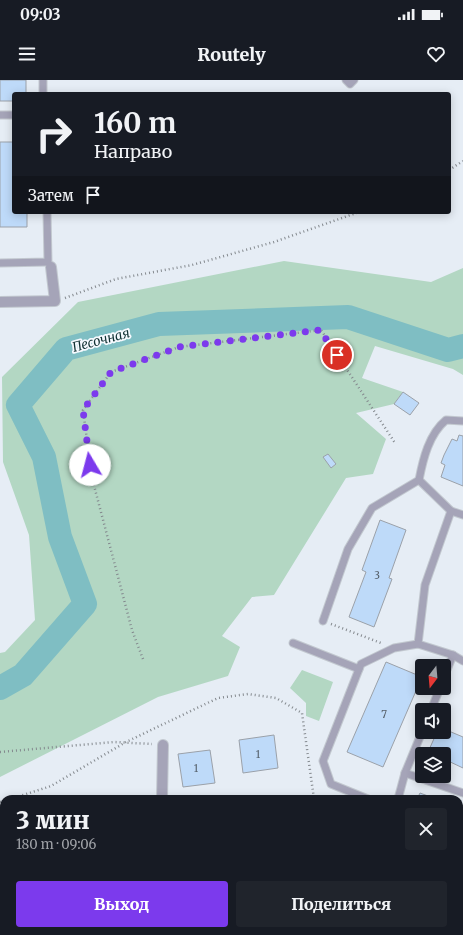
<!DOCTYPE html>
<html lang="ru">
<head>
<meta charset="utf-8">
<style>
  :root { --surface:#171b24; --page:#20242c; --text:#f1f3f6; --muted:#9ea1a6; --accent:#7c3aed }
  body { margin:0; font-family:Merriweather,serif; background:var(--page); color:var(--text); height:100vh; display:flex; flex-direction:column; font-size:15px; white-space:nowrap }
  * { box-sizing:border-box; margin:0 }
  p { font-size:13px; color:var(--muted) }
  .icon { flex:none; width:22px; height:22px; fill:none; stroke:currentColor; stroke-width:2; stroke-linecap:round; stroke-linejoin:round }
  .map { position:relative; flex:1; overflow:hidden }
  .panel { position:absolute; left:0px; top:715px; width:463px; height:140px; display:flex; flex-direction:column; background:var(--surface); border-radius:12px 12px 0 0; box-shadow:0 2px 10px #0003 }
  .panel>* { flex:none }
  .hud { position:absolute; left:12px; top:12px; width:439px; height:122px; border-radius:4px; box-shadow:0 2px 10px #0003; background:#171b24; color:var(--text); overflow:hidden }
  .needle { width:26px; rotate:196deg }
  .buttons { position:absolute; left:415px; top:579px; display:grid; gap:8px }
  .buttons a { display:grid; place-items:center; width:36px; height:36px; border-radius:4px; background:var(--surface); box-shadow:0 2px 10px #0003; font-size:20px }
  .pin { position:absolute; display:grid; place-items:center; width:34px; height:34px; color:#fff; margin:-17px; border:2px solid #fff; border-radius:50%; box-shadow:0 1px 4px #0007 }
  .me { position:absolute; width:44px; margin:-22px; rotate:352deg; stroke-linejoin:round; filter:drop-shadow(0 0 3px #0008) }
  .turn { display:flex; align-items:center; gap:14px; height:84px; padding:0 16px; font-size:18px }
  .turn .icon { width:52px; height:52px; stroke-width:2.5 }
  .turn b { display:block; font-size:28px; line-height:34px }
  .then { display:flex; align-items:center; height:38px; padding:0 16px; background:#0003; gap:8px; font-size:15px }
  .round { display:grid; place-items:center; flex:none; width:42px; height:42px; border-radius:4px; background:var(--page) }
  .headline { display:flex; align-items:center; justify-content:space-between; height:68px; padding:0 16px }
  h1 { font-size:24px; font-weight:800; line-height:30px }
  .cta { display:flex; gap:8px; margin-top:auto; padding:8px 16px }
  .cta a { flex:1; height:46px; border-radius:4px; background:var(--accent); color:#fff; font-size:16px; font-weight:800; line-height:46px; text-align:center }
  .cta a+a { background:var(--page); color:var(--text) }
  .status { display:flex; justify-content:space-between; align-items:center; height:28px; padding:0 20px; background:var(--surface); direction:ltr }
  .status svg { height:11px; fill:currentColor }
  header { display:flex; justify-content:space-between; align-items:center; height:52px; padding:0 16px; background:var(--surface); font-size:18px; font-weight:800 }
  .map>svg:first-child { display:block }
  .green { fill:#b3d7c3 }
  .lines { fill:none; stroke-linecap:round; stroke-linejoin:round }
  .river { stroke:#7fbec3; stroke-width:24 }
  .building { fill:#bedaf9; stroke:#9ba1a9 }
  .service-casing { stroke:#c2c8cf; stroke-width:9 }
  .minor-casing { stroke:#c2c8cf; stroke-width:12 }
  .path { stroke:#84898e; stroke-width:2.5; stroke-dasharray:1 3; stroke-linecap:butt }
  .service { stroke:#a5a4b8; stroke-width:7 }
  .minor { stroke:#a5a4b8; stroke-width:10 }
  .route { stroke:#7c3aed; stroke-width:7; stroke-dasharray:0 12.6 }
  .labels { text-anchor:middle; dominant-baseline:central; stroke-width:3.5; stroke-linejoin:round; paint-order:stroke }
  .number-label { font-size:10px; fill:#545e68 }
  .water-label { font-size:13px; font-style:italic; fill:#113234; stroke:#f6faff }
</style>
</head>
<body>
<div class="status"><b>09:03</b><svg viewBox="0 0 49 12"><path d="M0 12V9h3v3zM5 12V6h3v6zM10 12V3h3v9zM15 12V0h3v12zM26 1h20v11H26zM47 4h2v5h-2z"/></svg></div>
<header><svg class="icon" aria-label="menu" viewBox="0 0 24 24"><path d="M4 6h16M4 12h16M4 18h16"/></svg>Routely<svg class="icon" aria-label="heart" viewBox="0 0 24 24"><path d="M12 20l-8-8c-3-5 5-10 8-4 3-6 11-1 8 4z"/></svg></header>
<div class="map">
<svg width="463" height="855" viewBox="0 0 463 855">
  <rect width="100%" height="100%" fill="#e6edf5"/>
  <!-- green -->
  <g class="green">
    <path d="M 284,181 L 431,202 L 463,188 L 463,295 L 453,289 L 375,266 L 362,298 L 403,312 L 394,324 L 356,333 L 386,359 L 373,394 L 346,398 L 274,515 L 252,517 L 222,556 L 240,567 L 228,596 L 158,617 L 0,697 L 0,573 L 5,572 L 35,540 L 29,455 L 3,382 L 2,297 L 78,222 Z"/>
    <path d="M 302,590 L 333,602 L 319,641 L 306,636 L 306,623 L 290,608 Z"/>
  </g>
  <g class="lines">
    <!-- river -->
    <path class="river" d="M 0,608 L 23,595 L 85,524 L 60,457 L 44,377 L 18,325 L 66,269 L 159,244 L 348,237 L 448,270 L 463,266"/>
  </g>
  <!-- building -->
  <g class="building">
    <path d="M 0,0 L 26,0 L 26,14 L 14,14 L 14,21 L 0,21 Z"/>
    <path d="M 0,62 L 14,62 L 14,132 L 27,132 L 27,147 L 0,147 Z"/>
    <path d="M 403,312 L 419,323 L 410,335 L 394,324 Z"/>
    <path d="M 459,355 L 463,356 L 463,406 L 441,397 L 445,385 L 441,383 L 444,375 L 452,359 L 457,361 Z"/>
    <path d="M 328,374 L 336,384 L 331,388 L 323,377 Z"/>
    <path d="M 380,440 L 406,450 L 389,498 L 392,499 L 374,547 L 349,537 L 366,492 L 362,490 Z"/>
    <path d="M 386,582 L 422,597 L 383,687 L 347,672 Z"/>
    <path d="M 444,649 L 463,657 L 463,688 L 444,679 L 444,674 L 428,672 L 437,652 L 444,652 Z"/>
    <path d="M 274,655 L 278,688 L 243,693 L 239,660 Z"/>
    <path d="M 210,670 L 215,703 L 183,707 L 178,674 Z"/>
    <path d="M 420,713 L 436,719 L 417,719 Z"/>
    <path d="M 0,742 L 4,743 L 4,778 L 0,777 Z"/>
    <path d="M 0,814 L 4,815 L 4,850 L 0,849 Z"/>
    <path d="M 89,851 L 113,851 L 112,855 L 101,855 Z"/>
    <path d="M 286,851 L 308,851 L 310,855 L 288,855 Z"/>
    <path d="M 377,851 L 415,851 L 413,855 L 376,855 Z"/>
  </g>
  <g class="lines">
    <!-- service casing -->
    <g class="service-casing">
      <g id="service">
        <path d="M 43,0 L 43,14"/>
        <path d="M 346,0 L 350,4 L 354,0"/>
        <path d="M 0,35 L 14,35"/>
        <path d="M 0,183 L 48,182 L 47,132"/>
        <path d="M 419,400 C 423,379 429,354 446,340 L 463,341"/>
        <path d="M 463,435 L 451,431 L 425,505 L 418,564 L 453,575 L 463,581"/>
        <path d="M 323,541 L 348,469 L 372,428 L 419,400 L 451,431"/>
        <path d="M 293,563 L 359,589"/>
        <path d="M 444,597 L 453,575"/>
        <path d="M 431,630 L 440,608"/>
        <path d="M 405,693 L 463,713"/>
        <path d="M 368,719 L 331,704 L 323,681 L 361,584 L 394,568 L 418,564"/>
        <path d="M 398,719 L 405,693 L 422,652"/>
        <path d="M 459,797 L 463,786"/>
        <path d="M 199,851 L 200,855"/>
        <path d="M 333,851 L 334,855"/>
        <path d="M 358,855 L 359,851"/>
        <path d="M 443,855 L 444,851"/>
      </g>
    </g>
    <!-- minor casing -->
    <g class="minor-casing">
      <g id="minor">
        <path d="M 0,222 L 55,221 L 51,187"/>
        <path d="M 162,719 L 163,665"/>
        <path d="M 138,855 L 139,851"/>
        <path d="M 460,855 L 463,847"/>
      </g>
    </g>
    <!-- path -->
    <g class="path">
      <path d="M 449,90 L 463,81"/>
      <path d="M 65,218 L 116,199 L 192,185 L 274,162 L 359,132"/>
      <path d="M 331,544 L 381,563"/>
      <path d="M 143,579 L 132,550 L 92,398 L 83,330 L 111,292 L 179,267 L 321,250 L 395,363"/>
      <path d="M 0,672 L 114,662 L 152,664"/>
      <path d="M 11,719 L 51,706 L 126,662 L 218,618 L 248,614 L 276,618 L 302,633 L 314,719"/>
      <path d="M 0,722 L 4,721"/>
    </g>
    <!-- service -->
    <use href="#service" class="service"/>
    <!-- minor -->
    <use href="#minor" class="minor"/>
  </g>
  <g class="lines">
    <!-- route -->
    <path class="route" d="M 90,385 L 83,330 L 111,292 L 179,267 L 320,250 L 337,275"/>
  </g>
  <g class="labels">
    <!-- number labels -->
    <g class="number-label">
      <text x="377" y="495">3</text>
      <text x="384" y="634">7</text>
      <text x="258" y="674">1</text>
      <text x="196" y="688">1</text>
    </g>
    <!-- water labels -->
    <g class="water-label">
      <text transform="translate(101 260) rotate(-15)">Песочная</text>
    </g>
  </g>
</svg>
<div class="buttons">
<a><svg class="needle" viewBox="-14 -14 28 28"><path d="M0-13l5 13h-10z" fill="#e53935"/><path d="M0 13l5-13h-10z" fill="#9ea1a6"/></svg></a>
<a><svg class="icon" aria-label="sound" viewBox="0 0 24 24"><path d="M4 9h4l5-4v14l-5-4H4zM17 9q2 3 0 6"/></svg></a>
<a><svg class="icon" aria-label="layers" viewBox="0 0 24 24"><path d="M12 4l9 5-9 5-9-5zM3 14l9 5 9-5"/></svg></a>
</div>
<div class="pin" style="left:337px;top:275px;background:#d93025"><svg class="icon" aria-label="arrive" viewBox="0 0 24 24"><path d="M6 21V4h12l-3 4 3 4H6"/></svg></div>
<svg class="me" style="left:90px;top:385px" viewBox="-20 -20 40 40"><circle r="19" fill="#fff"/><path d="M0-13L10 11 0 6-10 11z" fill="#7c3aed"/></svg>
<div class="hud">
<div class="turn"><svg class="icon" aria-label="right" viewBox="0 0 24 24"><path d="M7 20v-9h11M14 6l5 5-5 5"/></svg><div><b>160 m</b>Направо</div></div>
<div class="then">Затем<svg class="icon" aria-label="arrive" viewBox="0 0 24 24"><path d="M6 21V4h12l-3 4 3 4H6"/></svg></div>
</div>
<section class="panel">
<div class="headline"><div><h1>3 мин</h1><p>180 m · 09:06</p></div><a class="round"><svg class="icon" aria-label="close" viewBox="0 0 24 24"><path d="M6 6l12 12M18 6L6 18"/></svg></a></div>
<div class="cta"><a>Выход</a><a>Поделиться</a></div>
</section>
</div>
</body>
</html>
